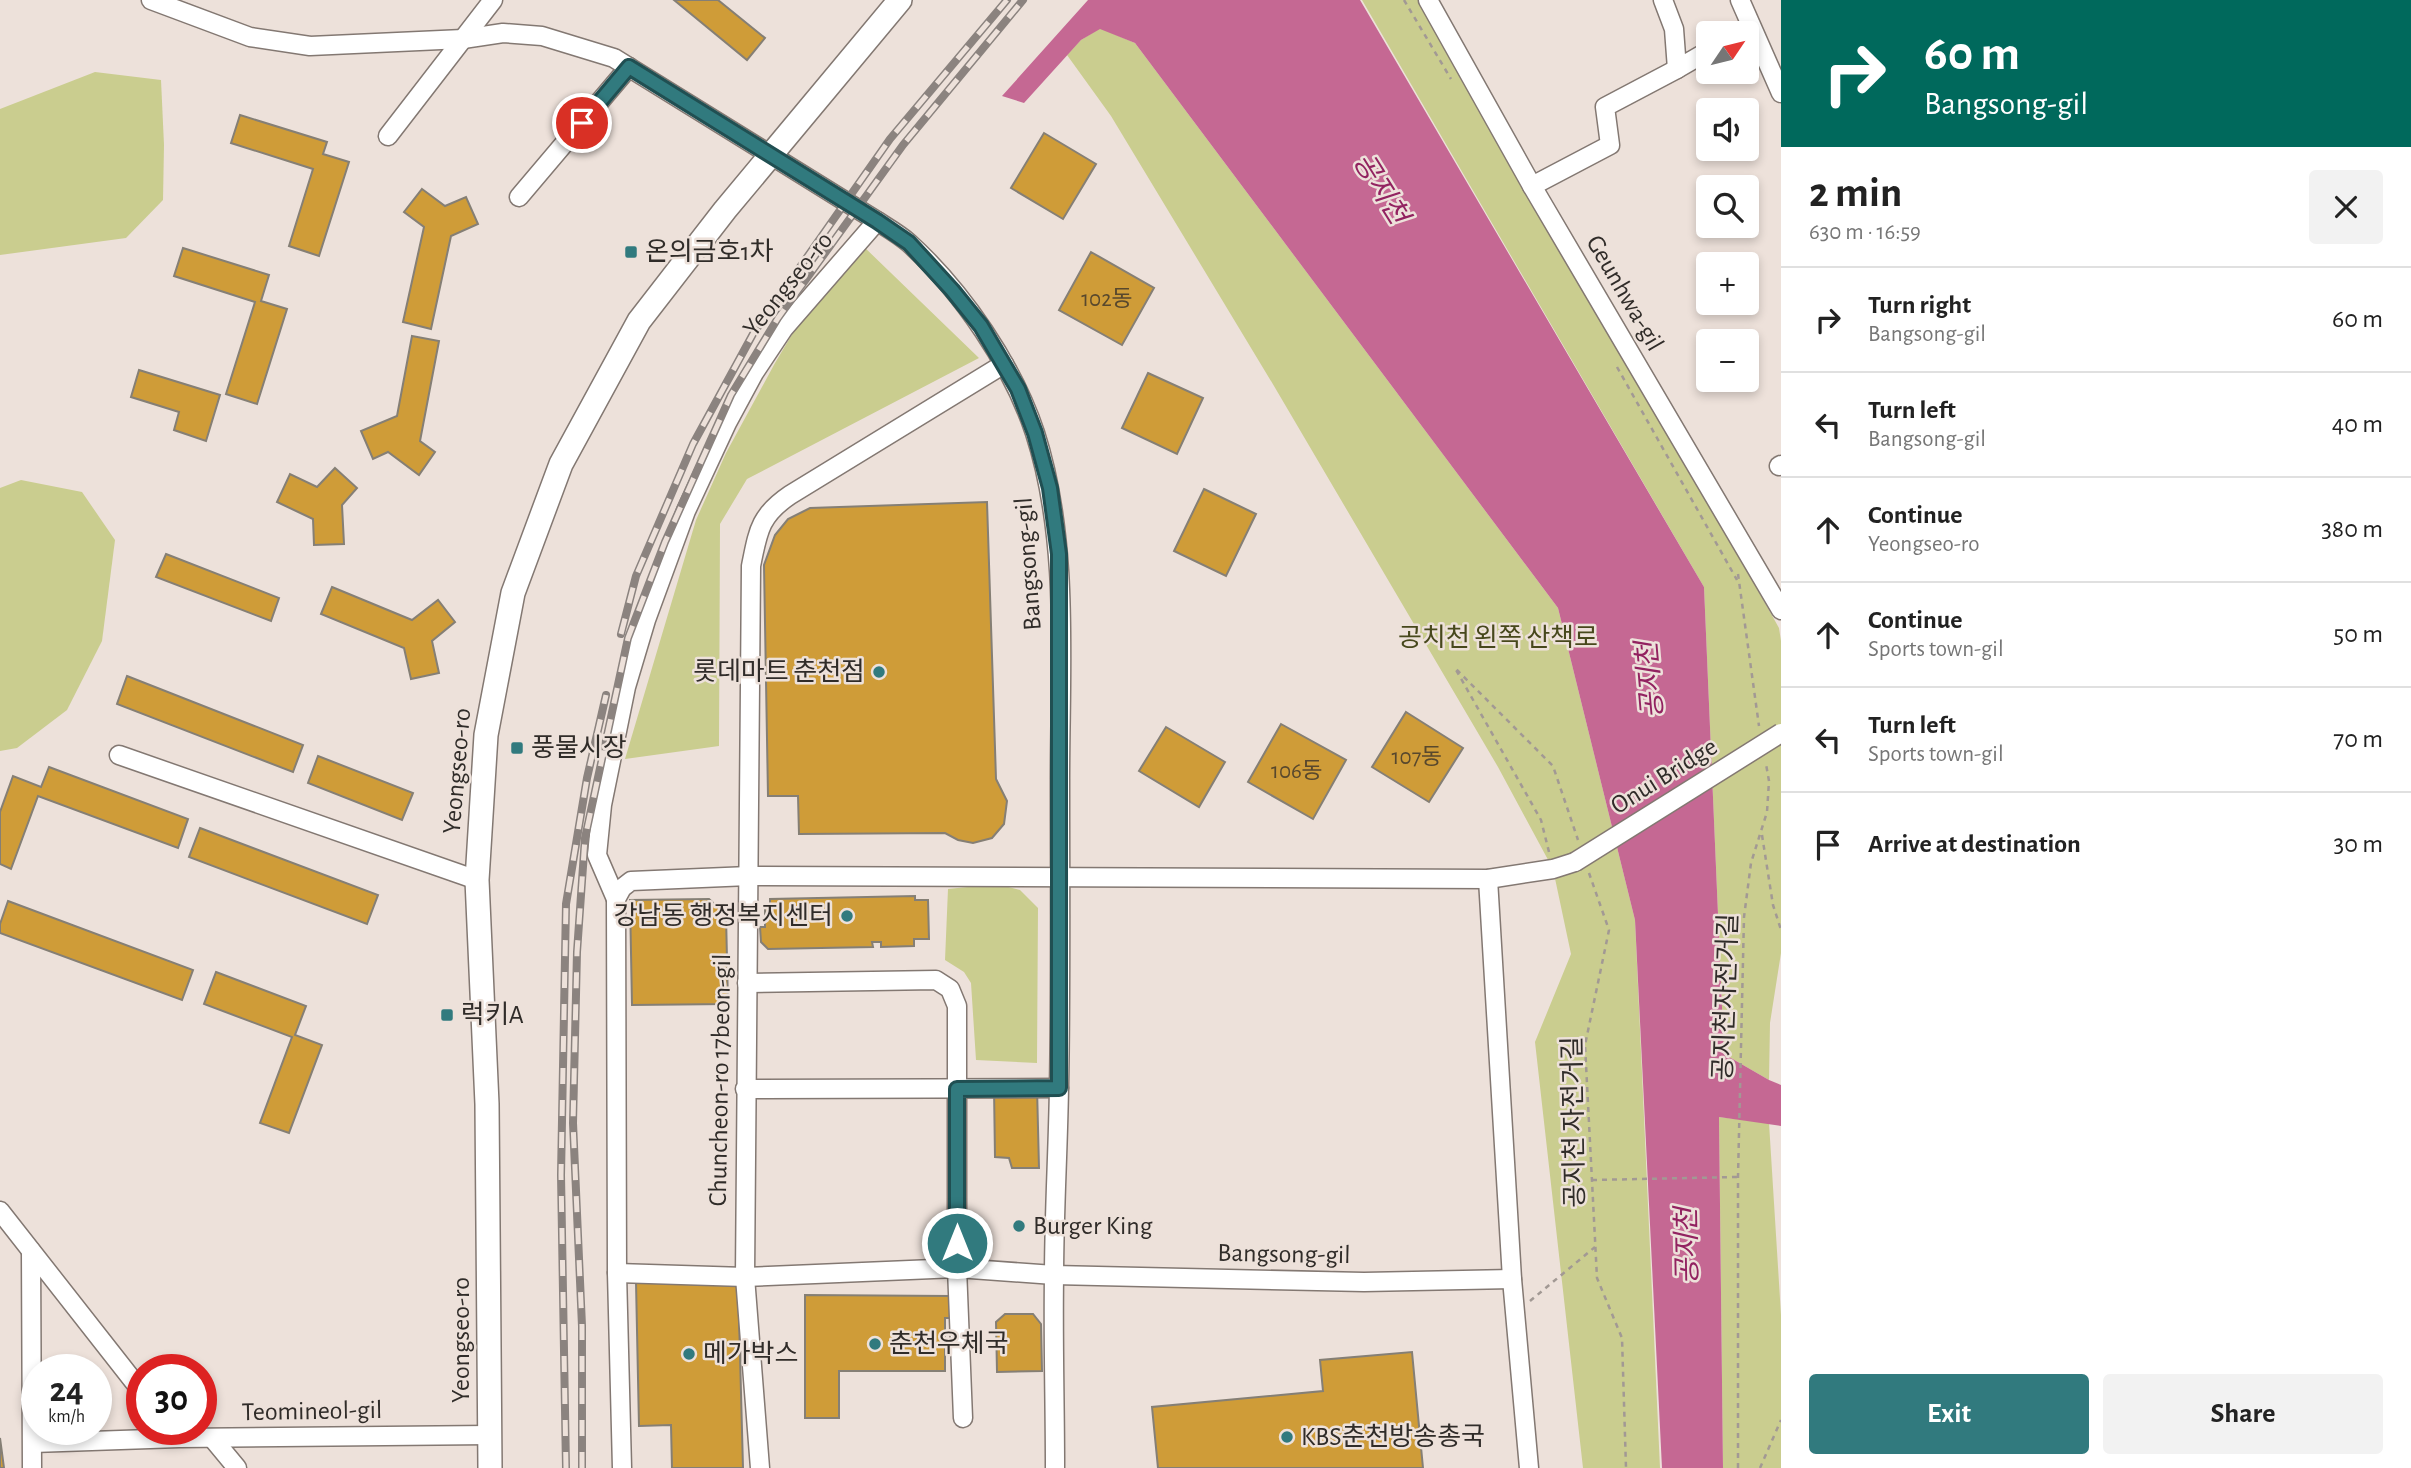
<!DOCTYPE html>
<html lang="en">
<head>
<meta charset="utf-8">
<style>
  :root { --surface:#fff; --page:#f2f2f2; --text:#222; --muted:#767676; --line:#e0e0e0; --accent:#317a7e }
  body { margin:0; font-family:"Alegreya Sans","Noto Sans KR",sans-serif; background:var(--page); color:var(--text); height:100vh; display:flex; flex-direction:column; font-size:26px; white-space:nowrap }
  * { box-sizing:border-box; margin:0 }
  p { font-size:23px; color:var(--muted) }
  .icon { flex:none; width:38px; height:38px; fill:none; stroke:currentColor; stroke-width:2; stroke-linecap:round; stroke-linejoin:round }
  .map { position:relative; flex:1; overflow:hidden }
  .side { display:flex; flex-direction:column; background:var(--surface); width:630px }
  .side>* { flex:none }
  .hud { background:#00695c; color:#fff; overflow:hidden }
  .needle { width:46px; rotate:55deg }
  .controls { position:absolute; left:1696px; top:21px; display:grid; gap:14px }
  .controls a { display:grid; place-items:center; width:63px; height:63px; border-radius:7px; background:var(--surface); box-shadow:0 4px 10px #0003; font-size:35px }
  .speed { position:absolute; left:21px; top:1354px; display:flex; gap:14px; font-size:35px; font-weight:700; text-align:center }
  .speed>* { display:grid; place-content:center; width:91px; height:91px; border-radius:50%; background:var(--surface); box-shadow:0 4px 10px #0003; line-height:1 }
  .speed small { font-size:18px; font-weight:400 }
  .speed .limit { border:10px solid #d22; background:#fff; color:#111 }
  .pin { position:absolute; display:grid; place-items:center; width:60px; height:60px; color:#fff; margin:-30px; border:4px solid #fff; border-radius:50%; box-shadow:0 2px 7px #0007 }
  .me { position:absolute; width:77px; margin:-38px; rotate:0deg; stroke-linejoin:round; filter:drop-shadow(0 0 5px #0008) }
  .turn { display:flex; align-items:center; gap:24px; height:147px; padding:0 28px; font-size:32px }
  .turn .icon { width:91px; height:91px; stroke-width:2.5 }
  .turn b { display:block; font-size:49px; line-height:60px }
  .round { display:grid; place-items:center; flex:none; width:74px; height:74px; border-radius:7px; background:var(--page) }
  .headline { display:flex; align-items:center; justify-content:space-between; height:119px; padding:0 28px }
  h1 { font-size:42px; font-weight:700; line-height:52px }
  .primary-button { display:flex; gap:14px; margin-top:auto; padding:14px 28px }
  .primary-button a { flex:1; height:80px; border-radius:7px; background:var(--accent); color:#fff; font-size:28px; font-weight:700; line-height:80px; text-align:center }
  .primary-button a+a { background:var(--page); color:var(--text) }
  ul { padding:0; list-style:none }
  li { display:flex; align-items:center; gap:21px; height:105px; padding:0 28px; border-top:2px solid var(--line) }
  li div { flex:1 }
  li b { display:block; font-size:26px }
  li em { font-style:normal }
  main { display:flex; flex:1; min-height:0 }
  .map>svg:first-child { display:block }
  .green { fill:#cacd8f }
  .water { fill:#c56893 }
  .building { fill:#cf9c38; stroke:#857f75; stroke-width:2 }
  .lines { fill:none; stroke-linecap:round; stroke-linejoin:round }
  .minor-casing { stroke:#837872; stroke-width:21 }
  .tertiary-casing { stroke:#837872; stroke-width:26 }
  .path { stroke:#a29994; stroke-width:2.5; stroke-dasharray:5 5; stroke-linecap:butt }
  .minor { stroke:#fff; stroke-width:18 }
  .tertiary { stroke:#fff; stroke-width:23 }
  .rail-casing { stroke:#8b837f; stroke-width:8 }
  .rail { stroke:#ede1da; stroke-width:5; stroke-dasharray:16; stroke-linecap:butt }
  .minor-bridge-casing { stroke:#837872; stroke-width:21; stroke-linecap:butt }
  .minor-bridge { stroke:#fff; stroke-width:18 }
  .route-casing { stroke:#204f52; stroke-width:18 }
  .route { stroke:#317a7e; stroke-width:12 }
  .poi-dot { fill:#317a7e; stroke:#ede1da; stroke-width:2.5 }
  .labels { text-anchor:middle; dominant-baseline:central; stroke-width:5; stroke-linejoin:round; paint-order:stroke }
  .number-label { font-size:23px; fill:#58482d }
  .poi-label { font-size:26px; fill:#302c29; stroke:#ede1da; text-anchor:start }
  .street-label { font-size:26px; fill:#302c29; stroke:#ede1da }
  .park-label { font-size:26px; fill:#47481c; stroke:#ede1da }
  .water-label { font-size:28px; font-style:italic; fill:#922260; stroke:#ede1da }
</style>
</head>
<body>
<main>
<div class="map">
<svg width="1781" height="1468" viewBox="0 0 1781 1468">
  <rect width="100%" height="100%" fill="#ede1da"/>
  <!-- green -->
  <g class="green">
    <path d="M 1362,0 L 1428,0 L 1779,628 L 1781,641 L 1781,953 L 1770,1023 L 1769,1080 L 1724,1054 L 1704,587 Z"/>
    <path d="M 1100,28 L 1135,43 L 1558,608 L 1635,920 L 1660,1468 L 1583,1468 L 1535,1042 L 1571,954 L 1553,869 L 1498,767 L 1274,386 L 1111,116 L 1067,55 L 1081,40 Z"/>
    <path d="M 95,72 L 161,80 L 164,145 L 163,200 L 126,238 L 0,255 L 0,109 Z"/>
    <path d="M 861,244 L 979,358 L 747,479 L 720,524 L 719,746 L 625,759 L 696,520 L 726,453 L 775,363 L 819,289 Z"/>
    <path d="M 21,480 L 82,492 L 115,540 L 102,641 L 67,710 L 17,748 L 0,751 L 0,488 Z"/>
    <path d="M 997,884 L 1020,890 L 1038,908 L 1037,1063 L 976,1060 L 971,983 L 964,972 L 945,960 L 948,889 Z"/>
    <path d="M 1719,1117 L 1769,1123 L 1781,1315 L 1781,1468 L 1723,1468 Z"/>
  </g>
  <!-- water -->
  <path class="water" d="M 1088,0 L 1360,0 L 1704,587 L 1724,1054 L 1769,1080 L 1781,1085 L 1781,1126 L 1719,1117 L 1723,1468 L 1662,1468 L 1635,920 L 1558,608 L 1135,43 L 1100,29 L 1081,40 L 1024,103 L 1002,96 Z"/>
  <!-- building -->
  <g class="building">
    <path d="M 674,0 L 718,0 L 765,38 L 747,60 Z"/>
    <path d="M 240,115 L 327,142 L 323,154 L 349,162 L 319,256 L 289,246 L 313,169 L 231,143 Z"/>
    <path d="M 1044,133 L 1096,164 L 1063,219 L 1011,188 Z"/>
    <path d="M 422,189 L 445,206 L 466,197 L 478,224 L 451,236 L 431,329 L 403,322 L 424,227 L 404,212 Z"/>
    <path d="M 183,248 L 269,275 L 261,301 L 287,309 L 257,404 L 226,394 L 255,302 L 174,276 Z"/>
    <path d="M 1091,252 L 1154,288 L 1122,345 L 1059,310 Z"/>
    <path d="M 412,336 L 439,341 L 420,441 L 435,452 L 419,475 L 388,452 L 373,459 L 361,431 L 397,416 Z"/>
    <path d="M 139,370 L 220,395 L 206,441 L 174,430 L 179,412 L 131,397 Z"/>
    <path d="M 1148,373 L 1203,398 L 1177,454 L 1122,428 Z"/>
    <path d="M 335,468 L 357,488 L 342,505 L 344,544 L 314,545 L 313,519 L 277,502 L 290,474 L 317,487 Z"/>
    <path d="M 1204,489 L 1256,514 L 1226,576 L 1174,551 Z"/>
    <path d="M 987,502 L 996,779 L 1007,801 L 1004,824 L 992,838 L 973,843 L 958,840 L 945,833 L 799,834 L 798,796 L 768,796 L 764,565 L 775,535 L 788,519 L 810,508 Z"/>
    <path d="M 166,554 L 279,598 L 271,621 L 156,577 Z"/>
    <path d="M 332,587 L 412,620 L 438,600 L 455,622 L 432,641 L 439,673 L 411,679 L 404,648 L 321,614 Z"/>
    <path d="M 127,676 L 303,745 L 293,772 L 117,704 Z"/>
    <path d="M 1406,712 L 1463,748 L 1429,802 L 1372,767 Z"/>
    <path d="M 1281,724 L 1346,760 L 1313,819 L 1248,782 Z"/>
    <path d="M 1166,727 L 1225,762 L 1199,807 L 1139,771 Z"/>
    <path d="M 318,756 L 413,793 L 402,820 L 308,783 Z"/>
    <path d="M 49,767 L 188,819 L 178,848 L 38,796 L 11,869 L 0,864 L 0,812 L 13,776 L 41,787 Z"/>
    <path d="M 200,828 L 378,895 L 367,924 L 189,857 Z"/>
    <path d="M 915,896 L 915,900 L 928,900 L 929,939 L 914,939 L 914,946 L 881,947 L 881,942 L 872,942 L 873,947 L 768,949 L 761,942 L 760,927 L 765,927 L 765,905 L 770,905 L 770,899 Z"/>
    <path d="M 709,899 L 726,915 L 728,1004 L 632,1005 L 630,900 Z"/>
    <path d="M 8,901 L 193,970 L 182,1000 L 0,933 L 0,924 Z"/>
    <path d="M 216,972 L 306,1006 L 295,1035 L 322,1045 L 289,1133 L 260,1123 L 292,1037 L 204,1004 Z"/>
    <path d="M 1037,1087 L 1039,1168 L 1012,1168 L 1009,1158 L 995,1157 L 994,1088 Z"/>
    <path d="M 738,1280 L 743,1468 L 672,1468 L 671,1425 L 639,1426 L 636,1282 Z"/>
    <path d="M 805,1295 L 950,1296 L 950,1318 L 945,1318 L 945,1371 L 839,1371 L 839,1418 L 805,1418 Z"/>
    <path d="M 1005,1314 L 1033,1314 L 1041,1324 L 1042,1371 L 997,1372 L 996,1322 Z"/>
    <path d="M 1412,1352 L 1423,1468 L 1158,1468 L 1152,1407 L 1323,1391 L 1320,1360 Z"/>
    <path d="M 0,1438 L 4,1468 L 0,1468 Z"/>
  </g>
  <g class="lines">
    <!-- minor casing -->
    <g class="minor-casing">
      <g id="minor">
        <path d="M 151,0 L 250,37 L 310,46 L 463,39 L 503,33 L 542,36 L 614,58 L 877,221 C 888,228 900,235 909,243 C 962,291 1013,366 1035,433 C 1070,541 1060,666 1060,779 C 1060,881 1061,984 1059,1087 C 1058,1151 1054,1214 1054,1278 C 1053,1341 1055,1405 1055,1468"/>
        <path d="M 1428,0 L 1532,186 L 1781,610"/>
        <path d="M 1663,0 L 1674,29 L 1677,69 L 1708,51"/>
        <path d="M 1740,0 L 1781,93"/>
        <path d="M 388,136 L 493,0"/>
        <path d="M 1532,186 L 1610,145 L 1605,107 L 1677,69"/>
        <path d="M 519,197 L 629,67"/>
        <path d="M 1779,466 L 1781,465"/>
        <path d="M 119,755 L 477,880"/>
        <path d="M 1488,879 L 1512,1279 L 1529,1468"/>
        <path d="M 616,899 L 597,855 L 602,805 L 626,687 L 646,620 L 686,511 L 727,423 L 754,373 L 784,328 L 877,221"/>
        <path d="M 747,983 L 936,980 L 950,989 L 957,1006 L 957,1268 L 963,1418"/>
        <path d="M 745,1089 L 1059,1088"/>
        <path d="M 0,1211 L 142,1392"/>
        <path d="M 31,1251 L 32,1468"/>
        <path d="M 617,1273 L 745,1277 L 957,1268 L 1054,1275 L 1364,1282 L 1512,1279"/>
        <path d="M 213,1439 L 237,1468"/>
        <path d="M 33,1443 L 179,1438 L 490,1435"/>
        <path d="M 622,1468 L 617,1273 L 616,899 L 622,888 L 631,881 L 749,876 L 1488,879 L 1553,869 L 1575,862"/>
        <path d="M 760,1468 L 745,1277 L 751,566 C 758,532 759,516 790,495 L 1004,364"/>
      </g>
    </g>
    <!-- tertiary casing -->
    <g class="tertiary-casing">
      <path id="tertiary" d="M 490,1468 L 487,1104 L 477,880 L 486,735 L 513,593 L 561,464 L 639,321 L 725,210 L 900,0"/>
    </g>
    <!-- path -->
    <g class="path">
      <path d="M 1404,0 L 1451,79"/>
      <path d="M 1617,367 L 1737,580"/>
      <path d="M 1738,574 L 1759,726"/>
      <path d="M 1762,835 L 1773,905 L 1781,930"/>
      <path d="M 1549,852 L 1541,820 L 1455,668 L 1553,766 L 1578,840"/>
      <path d="M 1589,873 L 1609,930 L 1585,1045 L 1597,1278 L 1622,1338 L 1626,1468"/>
      <path d="M 1592,1180 L 1738,1177"/>
      <path d="M 1530,1301 L 1595,1247"/>
      <path d="M 1738,1468 L 1738,1177 L 1744,917 L 1751,863 L 1767,812 L 1769,781 L 1766,764"/>
      <path d="M 1760,1468 L 1781,1420"/>
    </g>
    <!-- minor -->
    <use href="#minor" class="minor"/>
    <!-- tertiary -->
    <use href="#tertiary" class="tertiary"/>
    <!-- rail casing -->
    <g class="rail-casing">
      <g id="rail">
        <path d="M 621,634 L 636,576 L 693,444 L 753,334 L 890,139 L 1007,0"/>
        <path d="M 566,1468 L 561,1175 L 566,904 L 587,778 L 606,695"/>
        <path d="M 582,1468 L 582,1326 L 573,1123 L 577,952 L 585,838 L 628,638 L 665,542 L 731,395 L 778,318 L 903,145 L 1023,0"/>
      </g>
    </g>
    <!-- rail -->
    <use href="#rail" class="rail"/>
    <!-- minor-bridge casing -->
    <g class="minor-bridge-casing">
      <path id="minor-bridge" d="M 1575,862 L 1781,733"/>
    </g>
    <!-- minor-bridge -->
    <use href="#minor-bridge" class="minor-bridge"/>
  </g>
  <g class="lines">
    <!-- route casing -->
    <g class="route-casing">
      <path id="route" d="M 582,123 L 629,67 L 877,221 L 909,243 L 952,290 L 981,326 L 1018,389 L 1035,433 L 1050,488 L 1059,554 L 1059,1088 L 957,1089 L 957,1243"/>
    </g>
    <!-- route -->
    <use href="#route" class="route"/>
  </g>
  <!-- markers -->
  <g class="poi-dot">
    <rect x="624" y="245" width="14" height="14" rx="3.5"/>
    <circle cx="879" cy="672" r="7"/>
    <rect x="510" y="741" width="14" height="14" rx="3.5"/>
    <circle cx="847" cy="916" r="7"/>
    <rect x="440" y="1008" width="14" height="14" rx="3.5"/>
    <circle cx="1019" cy="1226" r="7"/>
    <circle cx="875" cy="1344" r="7"/>
    <circle cx="689" cy="1354" r="7"/>
    <circle cx="1287" cy="1437" r="7"/>
  </g>
  <g class="labels">
    <!-- number labels -->
    <g class="number-label">
      <text x="1107" y="299">102동</text>
      <text x="1417" y="757">107동</text>
      <text x="1297" y="771">106동</text>
    </g>
    <!-- poi labels -->
    <g class="poi-label">
      <text x="645" y="252">온의금호1차</text>
      <text x="865" y="672" text-anchor="end">롯데마트 춘천점</text>
      <text x="531" y="748">풍물시장</text>
      <text x="833" y="916" text-anchor="end">강남동 행정복지센터</text>
      <text x="461" y="1015">럭키A</text>
      <text x="1033" y="1226">Burger King</text>
      <text x="889" y="1344">춘천우체국</text>
      <text x="703" y="1354">메가박스</text>
      <text x="1301" y="1437">KBS춘천방송총국</text>
    </g>
    <!-- street labels -->
    <g class="street-label">
      <text transform="translate(788 284) rotate(-51)">Yeongseo-ro</text>
      <text transform="translate(1625 293) rotate(60)">Geunhwa-gil</text>
      <text transform="translate(1028 564) rotate(-94)">Bangsong-gil</text>
      <text transform="translate(457 771) rotate(-85)">Yeongseo-ro</text>
      <text transform="translate(1664 776) rotate(-32)">Onui Bridge</text>
      <text transform="translate(1726 997) rotate(-88)">공지천자전거길</text>
      <text transform="translate(720 1080) rotate(-89)">Chuncheon-ro 17beon-gil</text>
      <text transform="translate(1574 1122) rotate(-91)">공지천 자전거길</text>
      <text transform="translate(1284 1254) rotate(1)">Bangsong-gil</text>
      <text transform="translate(461 1340) rotate(-90)">Yeongseo-ro</text>
      <text transform="translate(312 1411) rotate(-1)">Teomineol-gil</text>
    </g>
    <!-- park labels -->
    <g class="park-label">
      <text x="1498" y="638">공치천 왼쪽 산책로</text>
    </g>
    <!-- water labels -->
    <g class="water-label">
      <text transform="translate(1380 189) rotate(58)">공지천</text>
      <text transform="translate(1651 680) rotate(-95)">공지천</text>
      <text transform="translate(1688 1246) rotate(-91)">공지천</text>
    </g>
  </g>
</svg>
<div class="controls">
<a><svg class="needle" viewBox="-14 -14 28 28"><path d="M0-13l5 13h-10z" fill="#e53935"/><path d="M0 13l5-13h-10z" fill="#767676"/></svg></a>
<a><svg class="icon" aria-label="sound" viewBox="0 0 24 24"><path d="M4 9h4l5-4v14l-5-4H4zM17 9q2 3 0 6"/></svg></a>
<a><svg class="icon" aria-label="search" viewBox="0 0 24 24"><circle cx="10" cy="10" r="6"/><path d="M15 15l6 6"/></svg></a>
<a>+</a>
<a>−</a>
</div>
<div class="speed"><div>24<small>km/h</small></div><div class="limit">30</div></div>
<div class="pin" style="left:582px;top:123px;background:#d93025"><svg class="icon" aria-label="arrive" viewBox="0 0 24 24"><path d="M6 21V4h12l-3 4 3 4H6"/></svg></div>
<svg class="me" style="left:957px;top:1243px" viewBox="-20 -20 40 40"><circle r="17" fill="#317a7e" stroke="#fff" stroke-width="3"/><path d="M0-11L8 9 0 5-8 9z" fill="#fff"/></svg>
</div>
<section class="side">
<div class="hud">
<div class="turn"><svg class="icon" aria-label="right" viewBox="0 0 24 24"><path d="M7 20v-9h11M14 6l5 5-5 5"/></svg><div><b>60 m</b>Bangsong-gil</div></div>
</div>
<div class="headline"><div><h1>2 min</h1><p>630 m · 16:59</p></div><a class="round"><svg class="icon" aria-label="close" viewBox="0 0 24 24"><path d="M6 6l12 12M18 6L6 18"/></svg></a></div>
<ul>
<li><svg class="icon" aria-label="right" viewBox="0 0 24 24"><path d="M7 20v-9h11M14 6l5 5-5 5"/></svg><div><b>Turn right</b><p>Bangsong-gil</p></div><em>60 m</em></li>
<li><svg class="icon" aria-label="left" viewBox="0 0 24 24"><path d="M17 20v-9H6M10 6l-5 5 5 5"/></svg><div><b>Turn left</b><p>Bangsong-gil</p></div><em>40 m</em></li>
<li><svg class="icon" aria-label="ahead" viewBox="0 0 24 24"><path d="M12 20V5M6 11l6-6 6 6"/></svg><div><b>Continue</b><p>Yeongseo-ro</p></div><em>380 m</em></li>
<li><svg class="icon" aria-label="ahead" viewBox="0 0 24 24"><path d="M12 20V5M6 11l6-6 6 6"/></svg><div><b>Continue</b><p>Sports town-gil</p></div><em>50 m</em></li>
<li><svg class="icon" aria-label="left" viewBox="0 0 24 24"><path d="M17 20v-9H6M10 6l-5 5 5 5"/></svg><div><b>Turn left</b><p>Sports town-gil</p></div><em>70 m</em></li>
<li><svg class="icon" aria-label="arrive" viewBox="0 0 24 24"><path d="M6 21V4h12l-3 4 3 4H6"/></svg><div><b>Arrive at destination</b></div><em>30 m</em></li>
</ul>
<div class="primary-button"><a>Exit</a><a>Share</a></div>
</section>
</main>
</body>
</html>
